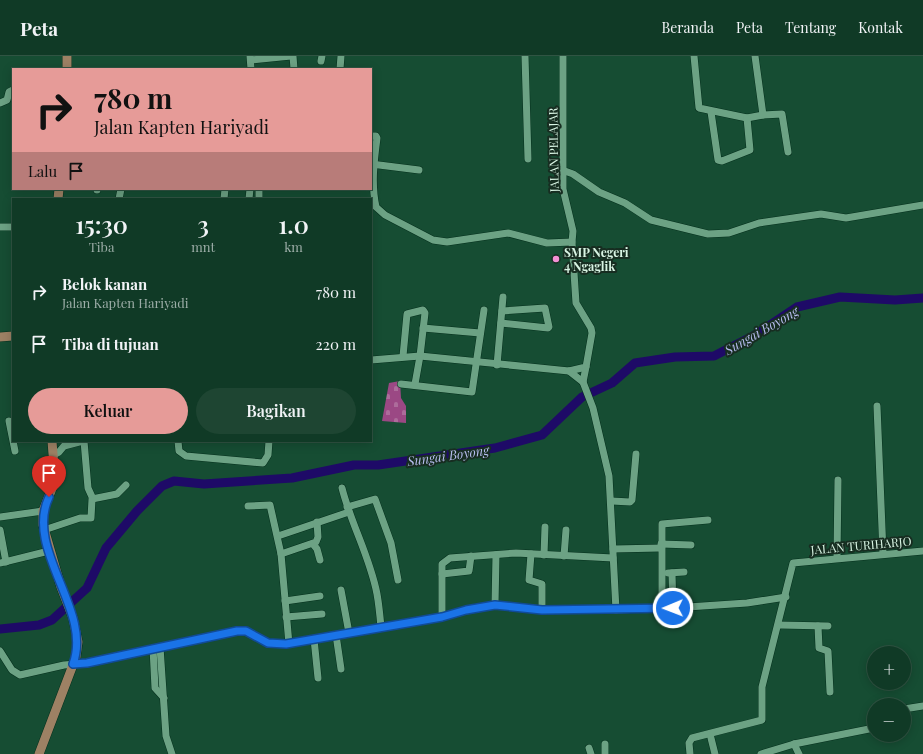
<!DOCTYPE html>
<html lang="id">
<head>
<meta charset="utf-8">
<style>
  :root { --surface:#103a26; --page:#1e4532; --text:#f1f3f6; --muted:#9cada7; --line:#305443; --accent:#e69b98 }
  body { margin:0; font-family:"Playfair Display",serif; background:var(--page); color:var(--text); height:100vh; display:flex; flex-direction:column; font-size:15px; white-space:nowrap }
  * { box-sizing:border-box; margin:0 }
  p { font-size:13px; color:var(--muted) }
  .icon { flex:none; width:22px; height:22px; fill:none; stroke:currentColor; stroke-width:2; stroke-linecap:round; stroke-linejoin:round }
  .map { position:relative; flex:1; overflow:hidden }
  .drawer { position:absolute; left:12px; top:142px; width:360px; height:244px; display:flex; flex-direction:column; background:var(--surface); border-radius:0px; box-shadow:0 2px 10px #0003,0 0 0 1px var(--line) }
  .drawer>* { flex:none }
  .top-card { position:absolute; left:12px; top:12px; width:360px; height:122px; border-radius:0px; box-shadow:0 2px 10px #0003,0 0 0 1px var(--line); background:#e69b98; color:#111; overflow:hidden }
  .fabs { position:absolute; left:867px; top:590px; display:grid; gap:8px }
  .fabs a { display:grid; place-items:center; width:44px; height:44px; border-radius:50%; background:var(--surface); box-shadow:0 2px 10px #0003,0 0 0 1px var(--line); font-size:20px }
  .pin { position:absolute; display:grid; place-items:center; width:34px; height:34px; color:#fff; margin:-41px -17px; border-radius:50% 50% 50% 0; rotate:-45deg; box-shadow:0 0 4px #0007 }
  .pin .icon { rotate:45deg }
  .me { position:absolute; width:44px; margin:-22px; rotate:269deg; stroke-linejoin:round; filter:drop-shadow(0 0 3px #0008) }
  .turn { display:flex; align-items:center; gap:14px; height:84px; padding:0 16px; font-size:18px }
  .turn .icon { width:52px; height:52px; stroke-width:2.5 }
  .turn b { display:block; font-size:28px; line-height:34px }
  .then { display:flex; align-items:center; height:38px; padding:0 16px; background:#0003; gap:8px; font-size:15px }
  .eta { display:flex; justify-content:space-evenly; align-items:center; height:68px; text-align:center }
  .eta b { font-size:24px; font-weight:600; line-height:28px }
  .primary-button { display:flex; gap:8px; margin-top:auto; padding:8px 16px }
  .primary-button a { flex:1; height:46px; border-radius:24px; background:var(--accent); color:#111; font-size:16px; font-weight:600; line-height:46px; text-align:center }
  .primary-button a+a { background:var(--page); color:var(--text) }
  ul { padding:0; list-style:none }
  li { display:flex; align-items:center; gap:12px; height:52px; padding:0 16px }
  li div { flex:1 }
  li b { display:block; font-size:15px }
  li em { font-style:normal }
  header { display:flex; align-items:center; gap:24px; box-sizing:border-box; height:56px; padding:0 20px; background:var(--surface); border-bottom:1px solid var(--line) }
  header strong { font-size:19px }
  nav { display:flex; gap:22px; margin-inline-start:auto; font-size:14px }
  .map>svg:first-child { display:block }
  .cemetery { fill:url(#cemetery-stones) }
  .lines { fill:none; stroke-linecap:round; stroke-linejoin:round }
  .river { stroke:#1e0a67; stroke-width:9 }
  .minor-casing { stroke:#05301d; stroke-width:8 }
  .major-casing { stroke:#05301d; stroke-width:10 }
  .minor { stroke:#6ca284; stroke-width:7 }
  .major { stroke:#9d8164; stroke-width:9 }
  .route-casing { stroke:#114b97; stroke-width:10 }
  .route { stroke:#1a73e8; stroke-width:7 }
  .poi-dot { fill:#f391d5; stroke:#172d21; stroke-width:1.5 }
  .labels { text-anchor:middle; dominant-baseline:central; stroke-width:4; stroke-linejoin:round; paint-order:stroke }
  .street-label { font-size:12px; fill:#d8f4e3; stroke:#172d21 }
  .poi-label { font-size:12px; font-weight:bold; fill:#d8f4e3; stroke:#172d21; text-anchor:start }
  .water-label { font-size:13px; font-style:italic; fill:#b6bced; stroke:#172d21 }
</style>
</head>
<body>
<header>
<strong>Peta</strong>
<nav><a>Beranda</a><a>Peta</a><a>Tentang</a><a>Kontak</a></nav>
</header>
<div class="map">
<svg width="923" height="698" viewBox="0 0 923 698">
  <defs>
    <pattern id="cemetery-stones" width="16" height="16" patternUnits="userSpaceOnUse"><rect width="16" height="16" fill="#9b4884"/><path d="M2 7V4a2 2 0 0 1 4 0v3zM10 15v-3a2 2 0 0 1 4 0v3z" fill="#ad6c9b"/></pattern>
  </defs>
  <rect width="100%" height="100%" fill="#164d33"/>
  <!-- cemetery -->
  <path class="cemetery" d="M 400,325 L 401,342 L 406,350 L 406,367 L 382,365 L 389,327 Z"/>
  <g class="lines">
    <!-- river -->
    <path class="river" d="M 0,573 L 39,569 L 52,564 L 87,532 L 106,492 L 137,455 L 162,430 L 174,425 L 204,428 L 292,422 L 354,409 L 378,409 L 495,392 L 542,379 L 582,341 L 612,327 L 635,307 L 675,301 L 714,300 L 755,279 L 797,251 L 840,241 L 895,244 L 923,242"/>
    <!-- minor casing -->
    <g class="minor-casing">
      <g id="minor">
        <path d="M 250,0 L 251,13"/>
        <path d="M 293,0 L 294,13"/>
        <path d="M 525,0 L 528,103"/>
        <path d="M 694,0 L 699,52 L 747,62 L 763,59 L 755,0"/>
        <path d="M 251,4 L 291,0"/>
        <path d="M 321,5 L 322,0"/>
        <path d="M 340,13 L 341,0"/>
        <path d="M 0,47 L 7,44 L 9,36 L 13,34"/>
        <path d="M 711,56 L 718,104 L 722,105 L 750,94 L 747,62"/>
        <path d="M 763,59 L 782,58 L 788,96"/>
        <path d="M 371,80 L 376,80 L 377,82 C 374,105 371,128 376,151 L 385,159 L 433,184 L 447,186 L 508,177 L 547,187 L 572,186"/>
        <path d="M 371,108 L 419,114"/>
        <path d="M 562,114 L 573,118 L 599,136 L 625,147 L 651,164 L 708,178 L 729,177 L 759,167 L 821,158 L 846,162 L 923,149"/>
        <path d="M 259,133 L 259,143"/>
        <path d="M 97,134 L 97,133"/>
        <path d="M 119,143 L 121,133"/>
        <path d="M 224,143 L 225,133"/>
        <path d="M 249,143 L 250,133"/>
        <path d="M 0,171 L 13,171"/>
        <path d="M 501,267 L 548,272 L 549,271 L 545,252 L 502,255"/>
        <path d="M 423,272 L 480,277"/>
        <path d="M 403,300 L 407,258 L 423,254 L 425,257 L 420,300 L 415,328"/>
        <path d="M 371,304 L 420,300 L 569,315 L 586,311 L 592,277 L 591,272 L 576,247 L 572,186 L 573,175 L 563,133 L 563,0"/>
        <path d="M 497,309 L 503,241"/>
        <path d="M 586,311 L 583,326 L 593,352 L 609,420 L 616,554"/>
        <path d="M 569,315 L 583,326"/>
        <path d="M 401,328 L 472,336 L 484,254"/>
        <path d="M 877,350 L 883,497"/>
        <path d="M 9,365 L 15,395"/>
        <path d="M 84,385 L 88,432 L 93,443"/>
        <path d="M 178,385 L 179,395 L 186,400 L 263,407 L 268,399 L 269,385"/>
        <path d="M 53,399 L 59,396 L 64,390 L 83,385"/>
        <path d="M 342,432 C 351,468 370,501 377,538 C 379,549 380,560 381,571"/>
        <path d="M 612,445 L 630,446 L 632,444 L 636,398"/>
        <path d="M 248,450 L 270,449 L 281,498 L 289,588"/>
        <path d="M 347,451 L 375,443 L 391,487 L 398,524"/>
        <path d="M 0,461 L 43,455"/>
        <path d="M 0,474 L 6,506"/>
        <path d="M 44,474 L 80,462 L 91,462 L 92,443 L 117,438 L 126,429"/>
        <path d="M 278,480 L 349,456"/>
        <path d="M 313,488 L 317,493 L 320,504"/>
        <path d="M 661,488 L 691,489"/>
        <path d="M 613,493 L 661,492"/>
        <path d="M 281,498 L 316,486 L 318,481 L 317,466"/>
        <path d="M 531,498 L 529,524 L 542,528 L 542,554"/>
        <path d="M 544,499 L 545,471"/>
        <path d="M 564,500 L 566,474"/>
        <path d="M 837,502 L 838,424"/>
        <path d="M 0,507 L 49,495"/>
        <path d="M 668,517 L 684,516"/>
        <path d="M 672,517 L 673,552"/>
        <path d="M 442,518 L 469,515 L 471,500"/>
        <path d="M 341,534 L 349,577"/>
        <path d="M 285,545 L 320,540"/>
        <path d="M 495,549 L 496,499"/>
        <path d="M 662,552 L 662,468 L 708,464"/>
        <path d="M 286,561 L 322,558"/>
        <path d="M 442,561 L 442,508 L 450,502 L 516,497 L 613,502"/>
        <path d="M 779,569 L 828,570"/>
        <path d="M 818,570 L 819,592 L 828,595 L 830,636"/>
        <path d="M 336,579 L 341,613"/>
        <path d="M 314,583 L 318,622"/>
        <path d="M 160,591 L 166,680 L 172,698"/>
        <path d="M 153,592 L 155,632 L 164,642"/>
        <path d="M 0,595 L 12,614 L 20,619 L 64,609 L 87,607 L 237,575 L 246,575 L 268,587 L 286,588 L 442,561 L 474,552 L 495,549 L 542,554 L 616,554 L 673,552 L 747,547 L 786,541"/>
        <path d="M 904,653 L 923,650"/>
        <path d="M 710,678 L 715,698"/>
        <path d="M 794,688 L 799,698"/>
        <path d="M 589,692 L 591,698"/>
        <path d="M 605,698 L 605,688"/>
        <path d="M 690,698 L 689,687 L 692,682 L 762,664 L 762,631 L 793,507 L 923,495"/>
        <path d="M 761,698 L 794,688 L 874,672"/>
      </g>
    </g>
    <!-- major casing -->
    <g class="major-casing">
      <g id="major">
        <path d="M 67,0 L 67,13"/>
        <path d="M 58,143 L 59,133"/>
        <path d="M 0,281 L 13,280"/>
        <path d="M 39,698 L 76,601 L 78,586 L 73,562 L 61,531 L 43,469 L 43,455 L 55,425 L 52,385"/>
      </g>
    </g>
    <!-- minor -->
    <use href="#minor" class="minor"/>
    <!-- major -->
    <use href="#major" class="major"/>
  </g>
  <g class="lines">
    <!-- route casing -->
    <g class="route-casing">
      <path id="route" d="M 49,441 C 24,494 93,554 73,608 L 87,607 L 237,575 L 246,575 L 268,587 L 286,588 L 442,561 L 466,554 L 495,549 L 542,554 L 673,552"/>
    </g>
    <!-- route -->
    <use href="#route" class="route"/>
  </g>
  <!-- markers -->
  <circle class="poi-dot" cx="556" cy="203" r="4"/>
  <g class="labels">
    <!-- street labels -->
    <g class="street-label">
      <text transform="translate(553 94) rotate(-91)">JALAN PELAJAR</text>
      <text transform="translate(861 489) rotate(-5)">JALAN TURIHARJO</text>
    </g>
    <!-- poi labels -->
    <g class="poi-label">
      <text x="564" y="196">SMP Negeri<tspan x="564" dy="14">4 Ngaglik</tspan></text>
    </g>
    <!-- water labels -->
    <g class="water-label">
      <text transform="translate(761 274) rotate(-30)">Sungai Boyong</text>
      <text transform="translate(448 399) rotate(-8)">Sungai Boyong</text>
    </g>
  </g>
</svg>
<div class="fabs">
<a>+</a>
<a>−</a>
</div>
<div class="pin" style="left:49px;top:441px;background:#d93025"><svg class="icon" aria-label="arrive" viewBox="0 0 24 24"><path d="M6 21V4h12l-3 4 3 4H6"/></svg></div>
<svg class="me" style="left:673px;top:552px" viewBox="-20 -20 40 40"><circle r="17" fill="#1a73e8" stroke="#fff" stroke-width="3"/><path d="M0-11L8 9 0 5-8 9z" fill="#fff"/></svg>
<div class="top-card">
<div class="turn"><svg class="icon" aria-label="right" viewBox="0 0 24 24"><path d="M7 20v-9h11M14 6l5 5-5 5"/></svg><div><b>780 m</b>Jalan Kapten Hariyadi</div></div>
<div class="then">Lalu<svg class="icon" aria-label="arrive" viewBox="0 0 24 24"><path d="M6 21V4h12l-3 4 3 4H6"/></svg></div>
</div>
<section class="drawer">
<div class="eta">
<div><b>15:30</b><p>Tiba</p></div>
<div><b>3</b><p>mnt</p></div>
<div><b>1.0</b><p>km</p></div>
</div>
<ul>
<li><svg class="icon" aria-label="right" viewBox="0 0 24 24"><path d="M7 20v-9h11M14 6l5 5-5 5"/></svg><div><b>Belok kanan</b><p>Jalan Kapten Hariyadi</p></div><em>780 m</em></li>
<li><svg class="icon" aria-label="arrive" viewBox="0 0 24 24"><path d="M6 21V4h12l-3 4 3 4H6"/></svg><div><b>Tiba di tujuan</b></div><em>220 m</em></li>
</ul>
<div class="primary-button"><a>Keluar</a><a>Bagikan</a></div>
</section>
</div>
</body>
</html>
